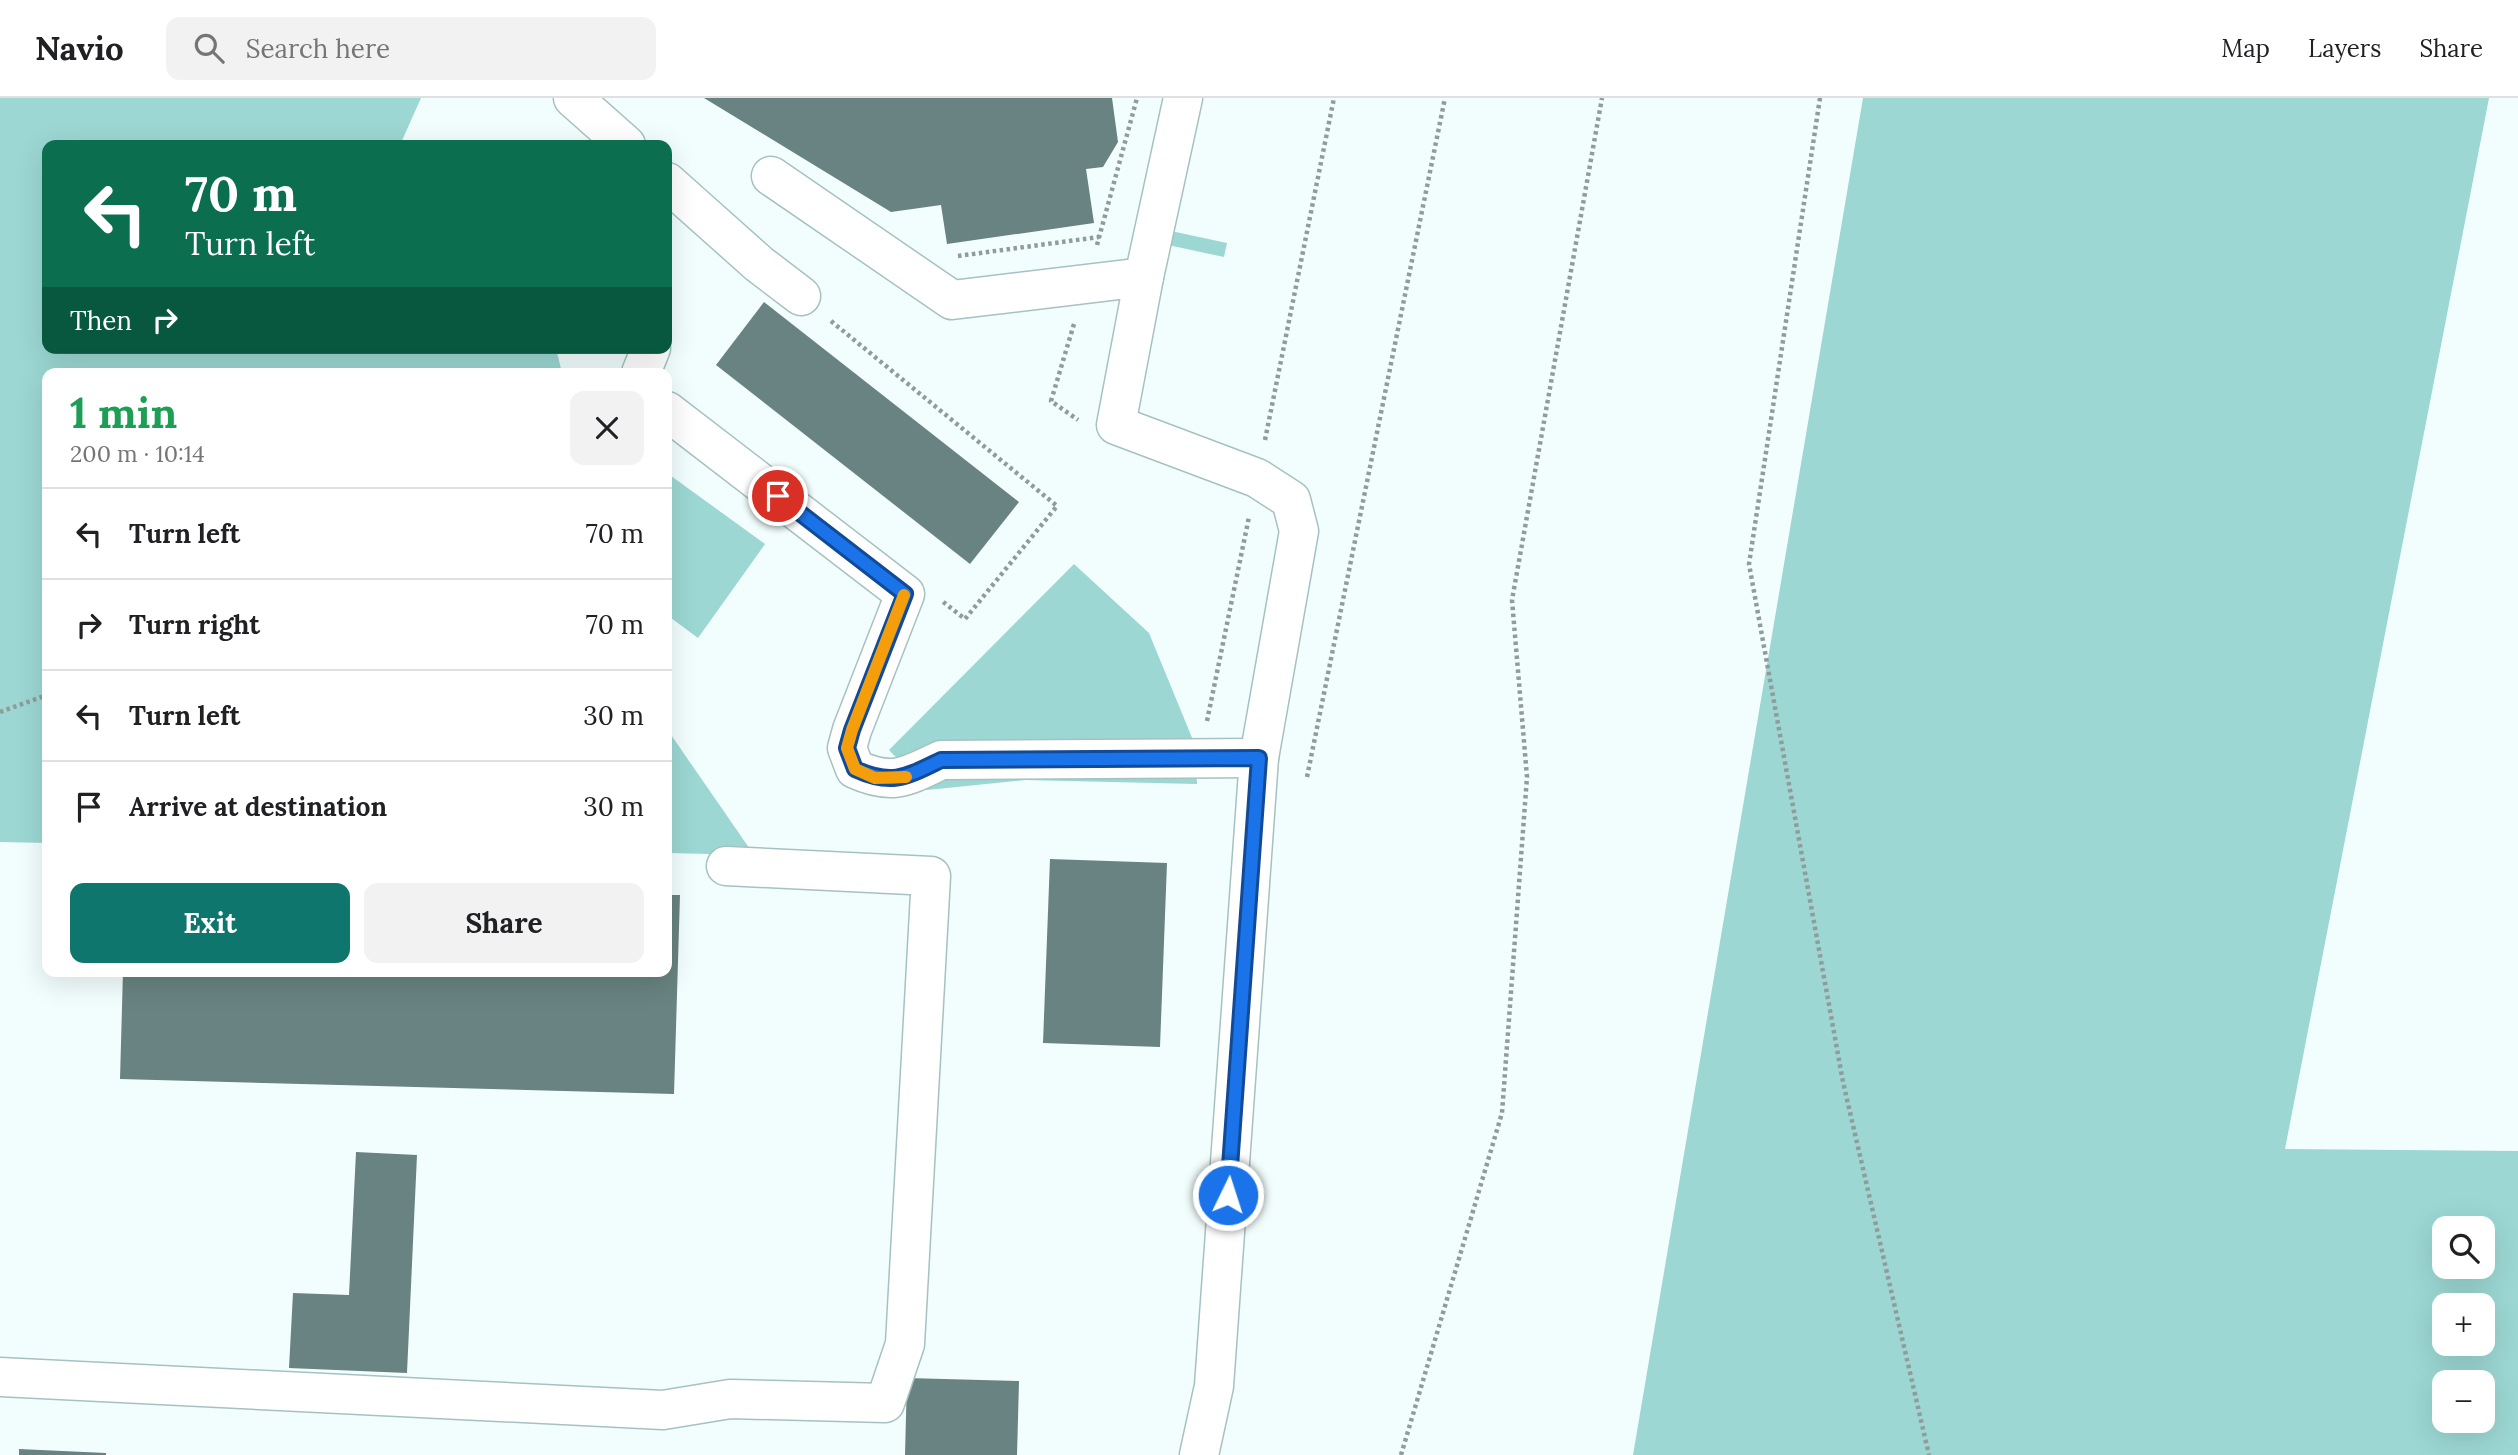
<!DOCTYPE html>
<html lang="en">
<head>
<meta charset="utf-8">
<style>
  :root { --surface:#fff; --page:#f2f2f2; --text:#202124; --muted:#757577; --line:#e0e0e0; --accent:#0f766e }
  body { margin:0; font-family:Lora,serif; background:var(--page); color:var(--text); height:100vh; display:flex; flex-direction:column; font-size:26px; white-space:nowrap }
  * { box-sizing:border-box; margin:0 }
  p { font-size:23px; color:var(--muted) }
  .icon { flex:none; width:38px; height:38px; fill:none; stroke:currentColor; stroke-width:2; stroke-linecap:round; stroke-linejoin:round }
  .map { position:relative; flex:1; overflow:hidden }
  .details { position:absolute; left:42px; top:270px; width:630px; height:609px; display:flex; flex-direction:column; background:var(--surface); border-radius:14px; box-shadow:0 7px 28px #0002 }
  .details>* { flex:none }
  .hud { position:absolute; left:42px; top:42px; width:630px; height:214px; border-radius:14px; box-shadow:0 7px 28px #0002; background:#0b6e4f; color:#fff; overflow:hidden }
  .fabs { position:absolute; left:2432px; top:1118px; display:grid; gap:14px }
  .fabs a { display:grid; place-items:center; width:63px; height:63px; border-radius:14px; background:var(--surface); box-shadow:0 7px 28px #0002; font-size:35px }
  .pin { position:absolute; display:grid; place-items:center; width:60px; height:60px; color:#fff; margin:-30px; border:4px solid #fff; border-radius:50%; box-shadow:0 2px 7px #0007 }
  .me { position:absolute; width:77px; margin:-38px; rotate:4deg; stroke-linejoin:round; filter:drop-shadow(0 0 5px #0008) }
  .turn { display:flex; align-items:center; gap:24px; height:147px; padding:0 28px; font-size:32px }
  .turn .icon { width:91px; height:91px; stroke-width:2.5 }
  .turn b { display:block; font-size:49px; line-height:60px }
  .then { display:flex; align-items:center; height:66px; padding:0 28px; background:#0003; gap:14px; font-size:26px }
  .round { display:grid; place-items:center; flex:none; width:74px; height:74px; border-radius:14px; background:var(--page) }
  .head { display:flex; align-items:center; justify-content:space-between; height:119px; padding:0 28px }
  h1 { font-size:42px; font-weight:800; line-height:52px; color:#1e9e55 }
  .primary-button { display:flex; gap:14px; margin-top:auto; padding:14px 28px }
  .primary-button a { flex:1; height:80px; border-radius:14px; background:var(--accent); color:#fff; font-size:28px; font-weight:800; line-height:80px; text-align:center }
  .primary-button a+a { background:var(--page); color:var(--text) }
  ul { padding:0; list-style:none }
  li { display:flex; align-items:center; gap:21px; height:91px; padding:0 28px; border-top:2px solid var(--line) }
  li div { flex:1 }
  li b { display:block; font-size:26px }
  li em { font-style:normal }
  header { display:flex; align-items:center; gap:42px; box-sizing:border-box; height:98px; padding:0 35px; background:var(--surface); border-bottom:2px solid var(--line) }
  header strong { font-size:33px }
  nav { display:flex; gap:38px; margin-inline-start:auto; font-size:24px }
  .search { width:490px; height:63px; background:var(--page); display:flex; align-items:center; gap:18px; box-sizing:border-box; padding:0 24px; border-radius:14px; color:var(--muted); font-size:26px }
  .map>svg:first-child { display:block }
  .green { fill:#9cd7d3; fill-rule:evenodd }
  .building { fill:#688381 }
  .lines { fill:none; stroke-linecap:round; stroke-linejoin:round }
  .minor-casing { stroke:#a5c2c0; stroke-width:41 }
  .path { stroke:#909b9a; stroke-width:4.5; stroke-dasharray:3.5 3.5; stroke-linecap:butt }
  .minor { stroke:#fff; stroke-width:38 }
  .route-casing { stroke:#114b97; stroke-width:18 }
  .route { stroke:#1a73e8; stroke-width:12 }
  .slow { stroke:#f59e0b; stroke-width:12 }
</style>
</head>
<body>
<header>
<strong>Navio</strong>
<div class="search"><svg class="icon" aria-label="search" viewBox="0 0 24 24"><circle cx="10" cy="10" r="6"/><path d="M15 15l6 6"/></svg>Search here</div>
<nav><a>Map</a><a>Layers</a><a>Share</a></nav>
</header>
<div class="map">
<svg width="2518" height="1357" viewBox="0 0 2518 1357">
  <rect width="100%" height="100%" fill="#f2fefd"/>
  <!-- green -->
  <g class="green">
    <path d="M 0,0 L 421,0 L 400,47 L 47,47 L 47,250 L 556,250 L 562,275 L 47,275 L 47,745 L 0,744 Z"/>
    <path d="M 1863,0 L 2489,0 L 2285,1051 L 2518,1053 L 2518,1357 L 1633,1357 ZM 2445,1130 L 2483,1130 L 2483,1169 L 2445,1169 ZM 2445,1208 L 2483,1208 L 2483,1246 L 2445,1246 ZM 2483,1284 L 2483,1323 L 2445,1323 L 2445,1284 Z"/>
    <path d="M 1171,133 L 1227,145 L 1224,159 L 1168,147 Z"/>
    <path d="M 667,375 L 765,446 L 698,540 L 667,517 Z"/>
    <path d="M 1074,466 L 1149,535 L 1195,647 L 1197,686 L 1025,682 L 927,692 L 889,652 Z"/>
    <path d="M 667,631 L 754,757 L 667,755 Z"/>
  </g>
  <!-- building -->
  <g class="building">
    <path d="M 704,0 L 1112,0 L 1118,44 L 1103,69 L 1086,71 L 1094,125 L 947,146 L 941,107 L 891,114 Z"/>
    <path d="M 764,204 L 1019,404 L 970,466 L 716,267 Z"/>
    <path d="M 1050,761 L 1167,765 L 1160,949 L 1043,945 Z"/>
    <path d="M 667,797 L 680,797 L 674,996 L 120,981 L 123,873 L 667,873 Z"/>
    <path d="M 356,1054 L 417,1057 L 407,1275 L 289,1270 L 293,1195 L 349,1197 Z"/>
    <path d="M 907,1280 L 1019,1283 L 1017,1357 L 905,1357 Z"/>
    <path d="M 19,1351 L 106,1355 L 106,1357 L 19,1357 Z"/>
  </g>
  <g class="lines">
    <!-- minor casing -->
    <g class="minor-casing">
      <g id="minor">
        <path d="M 573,0 L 626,47"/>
        <path d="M 771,78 L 952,202 L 1144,179 L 1183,0"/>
        <path d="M 667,84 L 759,166 L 801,198"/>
        <path d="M 1144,179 L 1116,327 L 1257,380 L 1291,402 L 1299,433 L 1259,660 L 1214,1288 L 1199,1357"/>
        <path d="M 641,275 L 651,250"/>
        <path d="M 667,313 L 905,496 L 852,632 L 847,650 L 855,671 C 893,688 906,679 941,662 L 1259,660"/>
        <path d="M 0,1279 L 663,1312 L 730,1301 L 885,1305 L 905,1246 L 931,778 L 726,768"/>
      </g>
    </g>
    <!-- path -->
    <g class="path">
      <path d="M 1820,0 L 1749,466 L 1843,984 L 1929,1357"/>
      <path d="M 1097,147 L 1137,0"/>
      <path d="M 958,158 L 1099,139"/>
      <path d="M 831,223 L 1057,408 L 965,521 L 942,503"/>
      <path d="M 1074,226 L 1051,303 L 1078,322"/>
      <path d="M 1265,342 L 1334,0"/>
      <path d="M 0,614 L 47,597"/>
      <path d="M 1207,623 L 1249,419"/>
      <path d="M 1307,679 L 1445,0"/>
      <path d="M 1401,1357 L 1502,1015 L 1527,679 L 1512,502 L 1602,0"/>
    </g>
    <!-- minor -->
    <use href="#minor" class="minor"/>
  </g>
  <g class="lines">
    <!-- route casing -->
    <g class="route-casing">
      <path id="route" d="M 778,398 L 905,496 L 852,632 L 847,650 L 855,671 C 892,688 906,679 941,662 L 1259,660 L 1228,1097"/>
    </g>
    <!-- route -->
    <use href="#route" class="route"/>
    <!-- slow -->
    <path class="slow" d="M 904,497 L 852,632 L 847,650 L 855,671 L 875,680 L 906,679"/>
  </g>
</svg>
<div class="fabs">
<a><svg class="icon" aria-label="search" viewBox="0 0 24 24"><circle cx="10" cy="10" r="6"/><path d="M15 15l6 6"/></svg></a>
<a>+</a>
<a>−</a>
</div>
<div class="pin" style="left:778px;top:398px;background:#d93025"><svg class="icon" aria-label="arrive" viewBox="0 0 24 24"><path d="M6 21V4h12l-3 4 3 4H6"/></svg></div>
<svg class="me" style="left:1228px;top:1097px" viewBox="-20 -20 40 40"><circle r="17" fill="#1a73e8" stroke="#fff" stroke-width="3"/><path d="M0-11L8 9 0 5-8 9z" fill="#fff"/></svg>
<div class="hud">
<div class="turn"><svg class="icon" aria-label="left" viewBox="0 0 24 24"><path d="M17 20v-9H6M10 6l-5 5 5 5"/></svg><div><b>70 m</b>Turn left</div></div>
<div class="then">Then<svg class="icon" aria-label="right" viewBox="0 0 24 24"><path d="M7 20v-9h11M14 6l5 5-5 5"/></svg></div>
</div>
<section class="details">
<div class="head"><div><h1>1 min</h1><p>200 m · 10:14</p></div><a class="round"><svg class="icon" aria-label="close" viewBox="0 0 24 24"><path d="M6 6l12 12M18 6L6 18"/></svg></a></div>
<ul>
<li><svg class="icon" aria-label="left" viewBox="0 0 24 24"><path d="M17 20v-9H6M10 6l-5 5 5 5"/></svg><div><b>Turn left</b></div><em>70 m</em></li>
<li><svg class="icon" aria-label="right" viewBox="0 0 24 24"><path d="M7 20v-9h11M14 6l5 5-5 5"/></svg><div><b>Turn right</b></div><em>70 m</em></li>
<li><svg class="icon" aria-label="left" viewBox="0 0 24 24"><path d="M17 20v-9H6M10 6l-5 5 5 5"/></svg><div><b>Turn left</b></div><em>30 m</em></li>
<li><svg class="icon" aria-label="arrive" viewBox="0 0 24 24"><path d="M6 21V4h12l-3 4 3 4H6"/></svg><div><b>Arrive at destination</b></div><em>30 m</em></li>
</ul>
<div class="primary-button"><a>Exit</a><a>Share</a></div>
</section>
</div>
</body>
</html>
